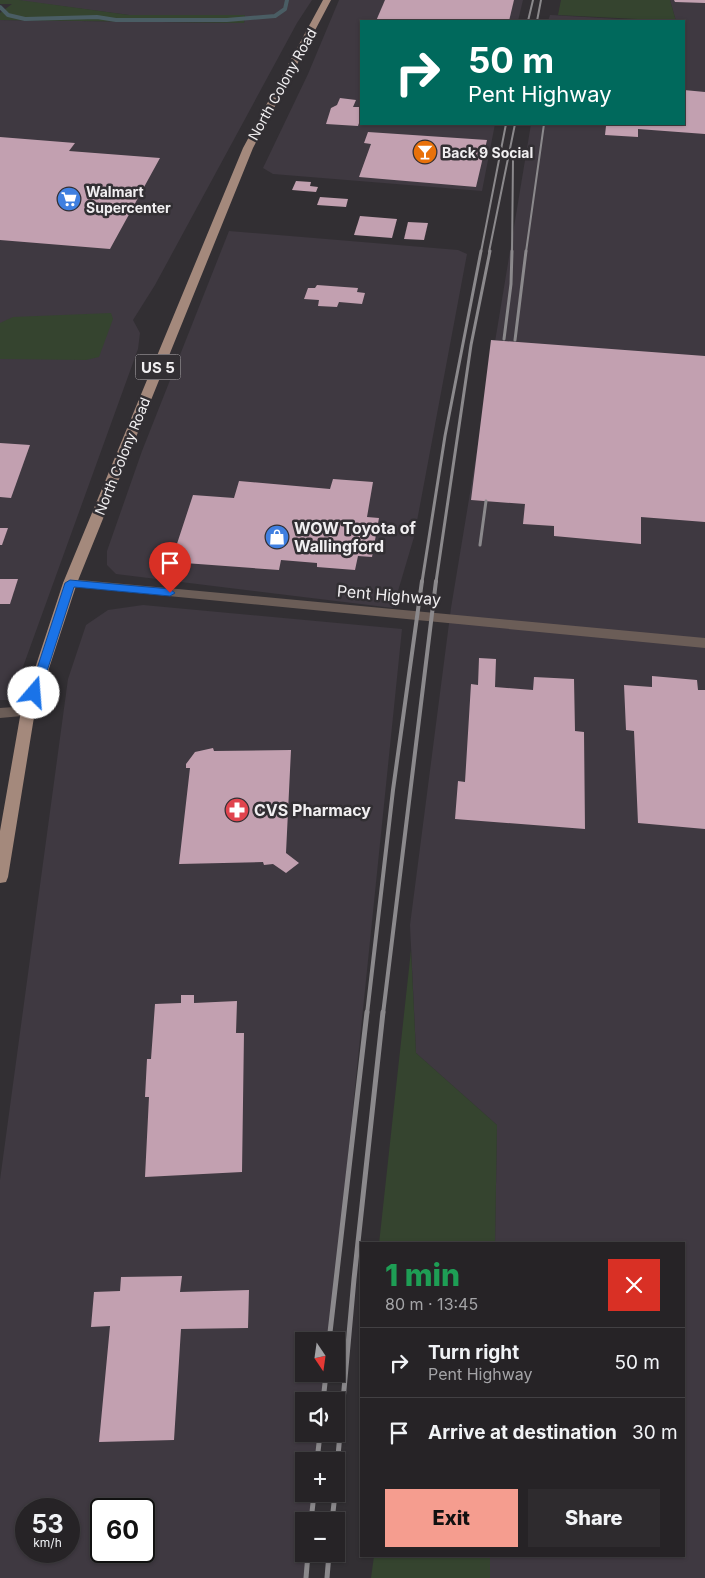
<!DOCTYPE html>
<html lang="en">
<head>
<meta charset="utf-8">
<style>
  :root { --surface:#262326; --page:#2e2b2e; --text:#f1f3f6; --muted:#a4a4a7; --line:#424043; --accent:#f59d8f }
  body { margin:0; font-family:Inter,sans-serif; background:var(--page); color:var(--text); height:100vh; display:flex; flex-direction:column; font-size:19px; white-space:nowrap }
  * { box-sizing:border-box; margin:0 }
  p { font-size:16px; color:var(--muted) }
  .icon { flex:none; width:28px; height:28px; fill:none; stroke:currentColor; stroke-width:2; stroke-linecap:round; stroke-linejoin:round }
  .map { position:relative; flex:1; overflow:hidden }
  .drawer { position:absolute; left:360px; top:1242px; width:325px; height:315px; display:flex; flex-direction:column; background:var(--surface); border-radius:0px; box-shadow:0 1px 4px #0004,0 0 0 1px var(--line) }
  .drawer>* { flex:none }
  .guide { position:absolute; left:360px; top:20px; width:325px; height:105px; border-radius:0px; box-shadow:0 1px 4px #0004,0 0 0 1px var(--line); background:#00695c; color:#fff; overflow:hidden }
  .needle { width:32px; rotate:167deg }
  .fabs { position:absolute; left:295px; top:1332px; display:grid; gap:10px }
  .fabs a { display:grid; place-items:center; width:50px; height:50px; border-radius:0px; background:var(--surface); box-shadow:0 1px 4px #0004,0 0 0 1px var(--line); font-size:25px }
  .speed { position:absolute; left:15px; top:1498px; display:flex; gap:10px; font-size:25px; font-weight:700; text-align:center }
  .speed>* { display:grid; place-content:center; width:65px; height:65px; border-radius:50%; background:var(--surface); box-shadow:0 1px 4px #0004,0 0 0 1px var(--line); line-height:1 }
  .speed small { font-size:12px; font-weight:400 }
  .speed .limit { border:2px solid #111; border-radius:8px; background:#fff; color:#111 }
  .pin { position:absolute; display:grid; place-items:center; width:42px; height:42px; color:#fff; margin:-51px -21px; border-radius:50% 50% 50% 0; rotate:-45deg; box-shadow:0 0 5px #0007 }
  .pin .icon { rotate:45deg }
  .me { position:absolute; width:55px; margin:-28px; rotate:18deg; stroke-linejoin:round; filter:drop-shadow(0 0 4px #0008) }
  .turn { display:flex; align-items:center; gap:18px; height:105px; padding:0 25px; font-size:22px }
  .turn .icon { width:65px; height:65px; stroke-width:2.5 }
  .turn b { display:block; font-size:35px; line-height:42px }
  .round { display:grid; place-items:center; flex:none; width:52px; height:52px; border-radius:0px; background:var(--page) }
  .overview { display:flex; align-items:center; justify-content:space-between; height:85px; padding:0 25px }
  h1 { font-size:30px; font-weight:800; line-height:38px; color:#1e9e55 }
  .button { display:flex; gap:10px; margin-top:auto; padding:10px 25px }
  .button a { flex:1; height:58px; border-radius:0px; background:var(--accent); color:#111; font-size:20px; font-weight:800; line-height:58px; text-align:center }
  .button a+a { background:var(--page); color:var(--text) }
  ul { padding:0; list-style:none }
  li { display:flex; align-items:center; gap:15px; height:70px; padding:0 25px; border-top:1px solid var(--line) }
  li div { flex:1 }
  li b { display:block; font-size:19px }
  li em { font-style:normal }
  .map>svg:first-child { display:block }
  .built { fill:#3f3941; fill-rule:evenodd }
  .green { fill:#35442f }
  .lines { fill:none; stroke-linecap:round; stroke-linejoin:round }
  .stream { stroke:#4a5d64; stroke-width:4 }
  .building { fill:#c2a0b0 }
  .minor { fill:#6b5d57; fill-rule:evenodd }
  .major { fill:#a4897c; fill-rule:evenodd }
  .rail-far3 { stroke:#8b898c; stroke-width:2 }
  .rail-far2 { stroke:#8b898c; stroke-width:3 }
  .rail-far1 { stroke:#8b898c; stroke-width:4 }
  .rail { stroke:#8b898c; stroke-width:5 }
  .route { fill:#1a73e8; stroke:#114b97 }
  .labels { text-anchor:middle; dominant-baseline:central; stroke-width:5; stroke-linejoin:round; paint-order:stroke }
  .far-street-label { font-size:14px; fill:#f1eff1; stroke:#322f33 }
  .far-poi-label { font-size:14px; font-weight:bold; fill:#f1eff1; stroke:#322f33; text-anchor:start }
  .shield { fill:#322f33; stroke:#b8b5b8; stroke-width:1 }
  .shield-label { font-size:15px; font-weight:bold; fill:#f1eff1 }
  .poi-label { font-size:16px; font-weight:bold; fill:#f1eff1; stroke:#322f33; text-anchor:start }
  .street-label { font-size:16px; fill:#f1eff1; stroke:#322f33 }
</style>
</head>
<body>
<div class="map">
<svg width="705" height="1578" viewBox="0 0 705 1578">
  <rect width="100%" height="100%" fill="#322f33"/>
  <!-- built -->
  <g class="built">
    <path d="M 15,0 L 312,0 L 297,23 L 155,285 L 133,320 L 140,333 L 138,349 L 11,700 L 0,700 L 0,20 L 244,23 L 245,16 L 129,15 Z"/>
    <path d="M 339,0 L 523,0 L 518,21 L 361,21 L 361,124 L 495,124 L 482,191 L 273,174 L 263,168 L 308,74 Z"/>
    <path d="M 670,0 L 705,0 L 705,1578 L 490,1578 L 490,1556 L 684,1556 L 684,1244 L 495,1244 L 497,1125 L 416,1053 L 410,925 L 451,608 L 531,124 L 684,124 L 684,21 L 676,21 Z"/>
    <path d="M 550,15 L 654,21 L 548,21 Z"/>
    <path d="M 229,231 L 458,250 L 467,254 L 414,537 L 393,608 L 116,574 L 107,565 L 107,551 L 142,451 Z"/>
    <path d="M 143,605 L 402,629 L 329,1341 L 304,1341 L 304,1374 L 325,1374 L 322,1401 L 304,1401 L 304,1434 L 319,1434 L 316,1461 L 304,1461 L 304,1494 L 313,1494 L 310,1521 L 304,1521 L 304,1554 L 307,1554 L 304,1578 L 0,1578 L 0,1180 L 68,679 L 86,625 L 108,610 ZM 26,1509 L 69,1509 L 69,1551 L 26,1551 ZM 101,1509 L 144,1509 L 144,1551 L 101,1551 Z"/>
  </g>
  <!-- green -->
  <g class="green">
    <path d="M 0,0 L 19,0 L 129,15 L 245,15 L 244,23 L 0,20 L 0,13 L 12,4 L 0,4 Z"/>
    <path d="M 561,0 L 670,0 L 676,21 L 558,15 Z"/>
    <path d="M 111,313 L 113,319 L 99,357 L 86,360 L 0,359 L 0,323 L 13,317 Z"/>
    <path d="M 411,950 L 416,1053 L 497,1125 L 495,1244 L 379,1244 Z"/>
    <path d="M 374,1556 L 490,1556 L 490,1578 L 371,1578 Z"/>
  </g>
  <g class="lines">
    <!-- stream -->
    <path class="stream" d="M 0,7 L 8,15 L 25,19 L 97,17 L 116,20 L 227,20 L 275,16 L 285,9 L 287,0"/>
  </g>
  <!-- building -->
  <g class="building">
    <path d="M 385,0 L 514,0 L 509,21 L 376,21 Z"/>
    <path d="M 674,0 L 705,0 L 705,3 L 675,2 Z"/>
    <path d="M 684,90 L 705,92 L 705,134 L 638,129 L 638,137 L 605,135 L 606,126 L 589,125 L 684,124 Z"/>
    <path d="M 340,98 L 356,100 L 353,107 L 361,107 L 361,117 L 358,126 L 326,124 L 331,108 L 337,105 Z"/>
    <path d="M 368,132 L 487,140 L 476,187 L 359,177 L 371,144 L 364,143 Z"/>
    <path d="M 0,137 L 75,143 L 69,151 L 160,158 L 110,249 L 0,240 Z"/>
    <path d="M 296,181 L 311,182 L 310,186 L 318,187 L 316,192 L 292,190 Z"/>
    <path d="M 320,197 L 348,199 L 346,207 L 317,205 Z"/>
    <path d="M 360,216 L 397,219 L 392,238 L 354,235 Z"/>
    <path d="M 408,222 L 428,223 L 424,240 L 404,239 Z"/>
    <path d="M 317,285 L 358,288 L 357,292 L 365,293 L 362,304 L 339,302 L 337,307 L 318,306 L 319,300 L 304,299 L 308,288 L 315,288 Z"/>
    <path d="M 491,340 L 705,356 L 705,522 L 641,517 L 641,544 L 554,536 L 554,526 L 523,524 L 525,504 L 471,500 Z"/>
    <path d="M 0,443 L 30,445 L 11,498 L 0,497 Z"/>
    <path d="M 333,479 L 373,482 L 367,517 L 379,518 L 372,557 L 358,556 L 355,570 L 317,567 L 317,563 L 281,560 L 279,570 L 171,562 L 193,495 L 234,498 L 239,481 L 330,489 Z"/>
    <path d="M 0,528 L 8,528 L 2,545 L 0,545 Z"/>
    <path d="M 0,579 L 18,579 L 10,604 L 0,604 Z"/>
    <path d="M 479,658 L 496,659 L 495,687 L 533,690 L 534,677 L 574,679 L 575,731 L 584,732 L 585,829 L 455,819 L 458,781 L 465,782 L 471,684 L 478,685 Z"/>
    <path d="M 652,676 L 697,680 L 698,690 L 705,690 L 705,829 L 638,823 L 634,731 L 626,730 L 624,685 L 652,687 Z"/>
    <path d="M 213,748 L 214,751 L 291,750 L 286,853 L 299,863 L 286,873 L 273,864 L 264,865 L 263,862 L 179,864 L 190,768 L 186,768 L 186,764 L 195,752 Z"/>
    <path d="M 181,995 L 194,995 L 194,1003 L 237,1001 L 236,1033 L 244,1033 L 242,1172 L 145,1177 L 149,1097 L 145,1097 L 147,1059 L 151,1059 L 155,1004 L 181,1003 Z"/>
    <path d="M 182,1276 L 180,1292 L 249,1290 L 248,1328 L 181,1329 L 174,1440 L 99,1442 L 110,1326 L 91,1327 L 94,1292 L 120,1291 L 121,1277 Z"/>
  </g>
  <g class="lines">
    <!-- minor -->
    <g class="minor">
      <path d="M 70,579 L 705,638 L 705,648 L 65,586 L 63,583 L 65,580 Z"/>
      <path d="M 28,706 L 33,707 L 35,711 L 33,715 L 0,718 L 0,708 Z"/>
    </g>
    <!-- major -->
    <path class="major" d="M 323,0 L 331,0 L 253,148 L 77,583 L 35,711 L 8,877 L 6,882 L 0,883 L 0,831 L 21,711 L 63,583 L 243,148 Z"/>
    <!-- rail-far3 -->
    <g class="rail-far3">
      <path d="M 528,21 L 533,0"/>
      <path d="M 537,21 L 541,0"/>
      <path d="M 481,252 L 506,124"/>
      <path d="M 489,252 L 515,124"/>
      <path d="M 512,252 L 513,160"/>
      <path d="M 526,252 L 544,124"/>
    </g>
    <!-- rail-far2 -->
    <g class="rail-far2">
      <path d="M 504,339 L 511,284 L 512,251"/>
      <path d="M 515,340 L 526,251"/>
      <path d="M 480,545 L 486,501"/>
      <path d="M 422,582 L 445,436 L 481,251"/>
      <path d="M 436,582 L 471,345 L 490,251"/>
    </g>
    <!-- rail-far1 -->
    <g class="rail-far1">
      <path d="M 367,1014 L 393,790 L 422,581"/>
      <path d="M 383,1014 L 436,581"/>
    </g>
    <!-- rail -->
    <g class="rail">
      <path d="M 329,1341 L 367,1012"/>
      <path d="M 323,1401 L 326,1374"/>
      <path d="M 317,1461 L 320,1434"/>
      <path d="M 336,1478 L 354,1279 L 383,1012"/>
      <path d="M 311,1521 L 314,1494"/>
      <path d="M 332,1521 L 335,1494"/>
      <path d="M 306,1578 L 308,1554"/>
      <path d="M 327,1578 L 329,1554"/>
    </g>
  </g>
  <!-- route -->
  <path class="route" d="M 70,580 L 170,589 L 175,593 L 170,596 L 74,587 L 40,693 L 34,697 L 30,696 L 29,693 L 65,583 Z"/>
  <!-- icons -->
  <defs>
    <g id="bar-disc" transform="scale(1.25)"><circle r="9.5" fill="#e8710a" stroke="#322f33"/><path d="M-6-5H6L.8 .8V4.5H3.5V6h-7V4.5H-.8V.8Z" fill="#fff"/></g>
    <g id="supermarket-disc" transform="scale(1.25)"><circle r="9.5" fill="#3f7fe0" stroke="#322f33"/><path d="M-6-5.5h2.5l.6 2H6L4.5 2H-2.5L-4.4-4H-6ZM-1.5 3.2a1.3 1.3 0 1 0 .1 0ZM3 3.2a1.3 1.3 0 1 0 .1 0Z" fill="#fff"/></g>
    <g id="shop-disc" transform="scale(1.25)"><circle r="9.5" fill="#3f7fe0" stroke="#322f33"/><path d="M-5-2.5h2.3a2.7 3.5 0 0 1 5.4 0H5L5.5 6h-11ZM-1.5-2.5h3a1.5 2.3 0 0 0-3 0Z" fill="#fff"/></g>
    <g id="pharmacy-disc" transform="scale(1.25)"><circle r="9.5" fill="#e0444e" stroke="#322f33"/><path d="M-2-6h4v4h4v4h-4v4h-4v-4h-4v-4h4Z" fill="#fff"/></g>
  </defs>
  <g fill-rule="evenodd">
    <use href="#bar-disc" x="425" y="152"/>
    <use href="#supermarket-disc" x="69" y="199"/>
    <use href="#shop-disc" x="277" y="537"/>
    <use href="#pharmacy-disc" x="237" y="810"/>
  </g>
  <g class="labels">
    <!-- far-street labels -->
    <g class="far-street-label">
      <text transform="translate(282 84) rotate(-61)">North Colony Road</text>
      <text transform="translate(122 456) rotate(-68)">North Colony Road</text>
    </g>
    <!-- far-poi labels -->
    <g class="far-poi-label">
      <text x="442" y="152">Back 9 Social</text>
      <text x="86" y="191">Walmart<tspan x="86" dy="16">Supercenter</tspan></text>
    </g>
    <!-- shield labels -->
    <rect class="shield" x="135.5" y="354.5" width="45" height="25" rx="4"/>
    <g class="shield-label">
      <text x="158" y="367">US 5</text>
    </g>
    <!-- poi labels -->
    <g class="poi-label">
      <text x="294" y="528">WOW Toyota of<tspan x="294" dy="18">Wallingford</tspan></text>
      <text x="254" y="810">CVS Pharmacy</text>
    </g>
    <!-- street labels -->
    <g class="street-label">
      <text transform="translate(389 595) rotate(5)">Pent Highway</text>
    </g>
  </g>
</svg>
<div class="fabs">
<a><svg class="needle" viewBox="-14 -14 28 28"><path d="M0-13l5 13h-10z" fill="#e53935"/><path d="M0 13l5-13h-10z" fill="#a4a4a7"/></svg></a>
<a><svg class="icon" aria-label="sound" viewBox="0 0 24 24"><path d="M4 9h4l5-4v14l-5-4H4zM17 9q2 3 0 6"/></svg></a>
<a>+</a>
<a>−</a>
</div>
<div class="speed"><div>53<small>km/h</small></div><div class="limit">60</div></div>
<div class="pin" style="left:170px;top:593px;background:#d93025"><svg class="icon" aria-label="arrive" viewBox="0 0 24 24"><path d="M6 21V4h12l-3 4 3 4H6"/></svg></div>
<svg class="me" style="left:34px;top:693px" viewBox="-20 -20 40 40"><circle r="19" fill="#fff"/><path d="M0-13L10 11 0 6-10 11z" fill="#1a73e8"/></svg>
<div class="guide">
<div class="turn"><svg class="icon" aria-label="right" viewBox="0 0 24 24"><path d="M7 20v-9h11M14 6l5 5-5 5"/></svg><div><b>50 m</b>Pent Highway</div></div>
</div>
<section class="drawer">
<div class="overview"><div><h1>1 min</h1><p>80 m · 13:45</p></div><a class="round" style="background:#d93025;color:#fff"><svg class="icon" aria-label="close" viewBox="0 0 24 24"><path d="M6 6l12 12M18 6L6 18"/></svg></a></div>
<ul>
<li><svg class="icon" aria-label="right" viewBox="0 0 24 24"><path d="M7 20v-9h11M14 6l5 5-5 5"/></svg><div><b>Turn right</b><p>Pent Highway</p></div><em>50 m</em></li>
<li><svg class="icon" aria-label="arrive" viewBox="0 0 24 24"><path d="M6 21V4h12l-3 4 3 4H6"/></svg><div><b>Arrive at destination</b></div><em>30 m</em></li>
</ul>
<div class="button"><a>Exit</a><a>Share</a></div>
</section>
</div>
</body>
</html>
